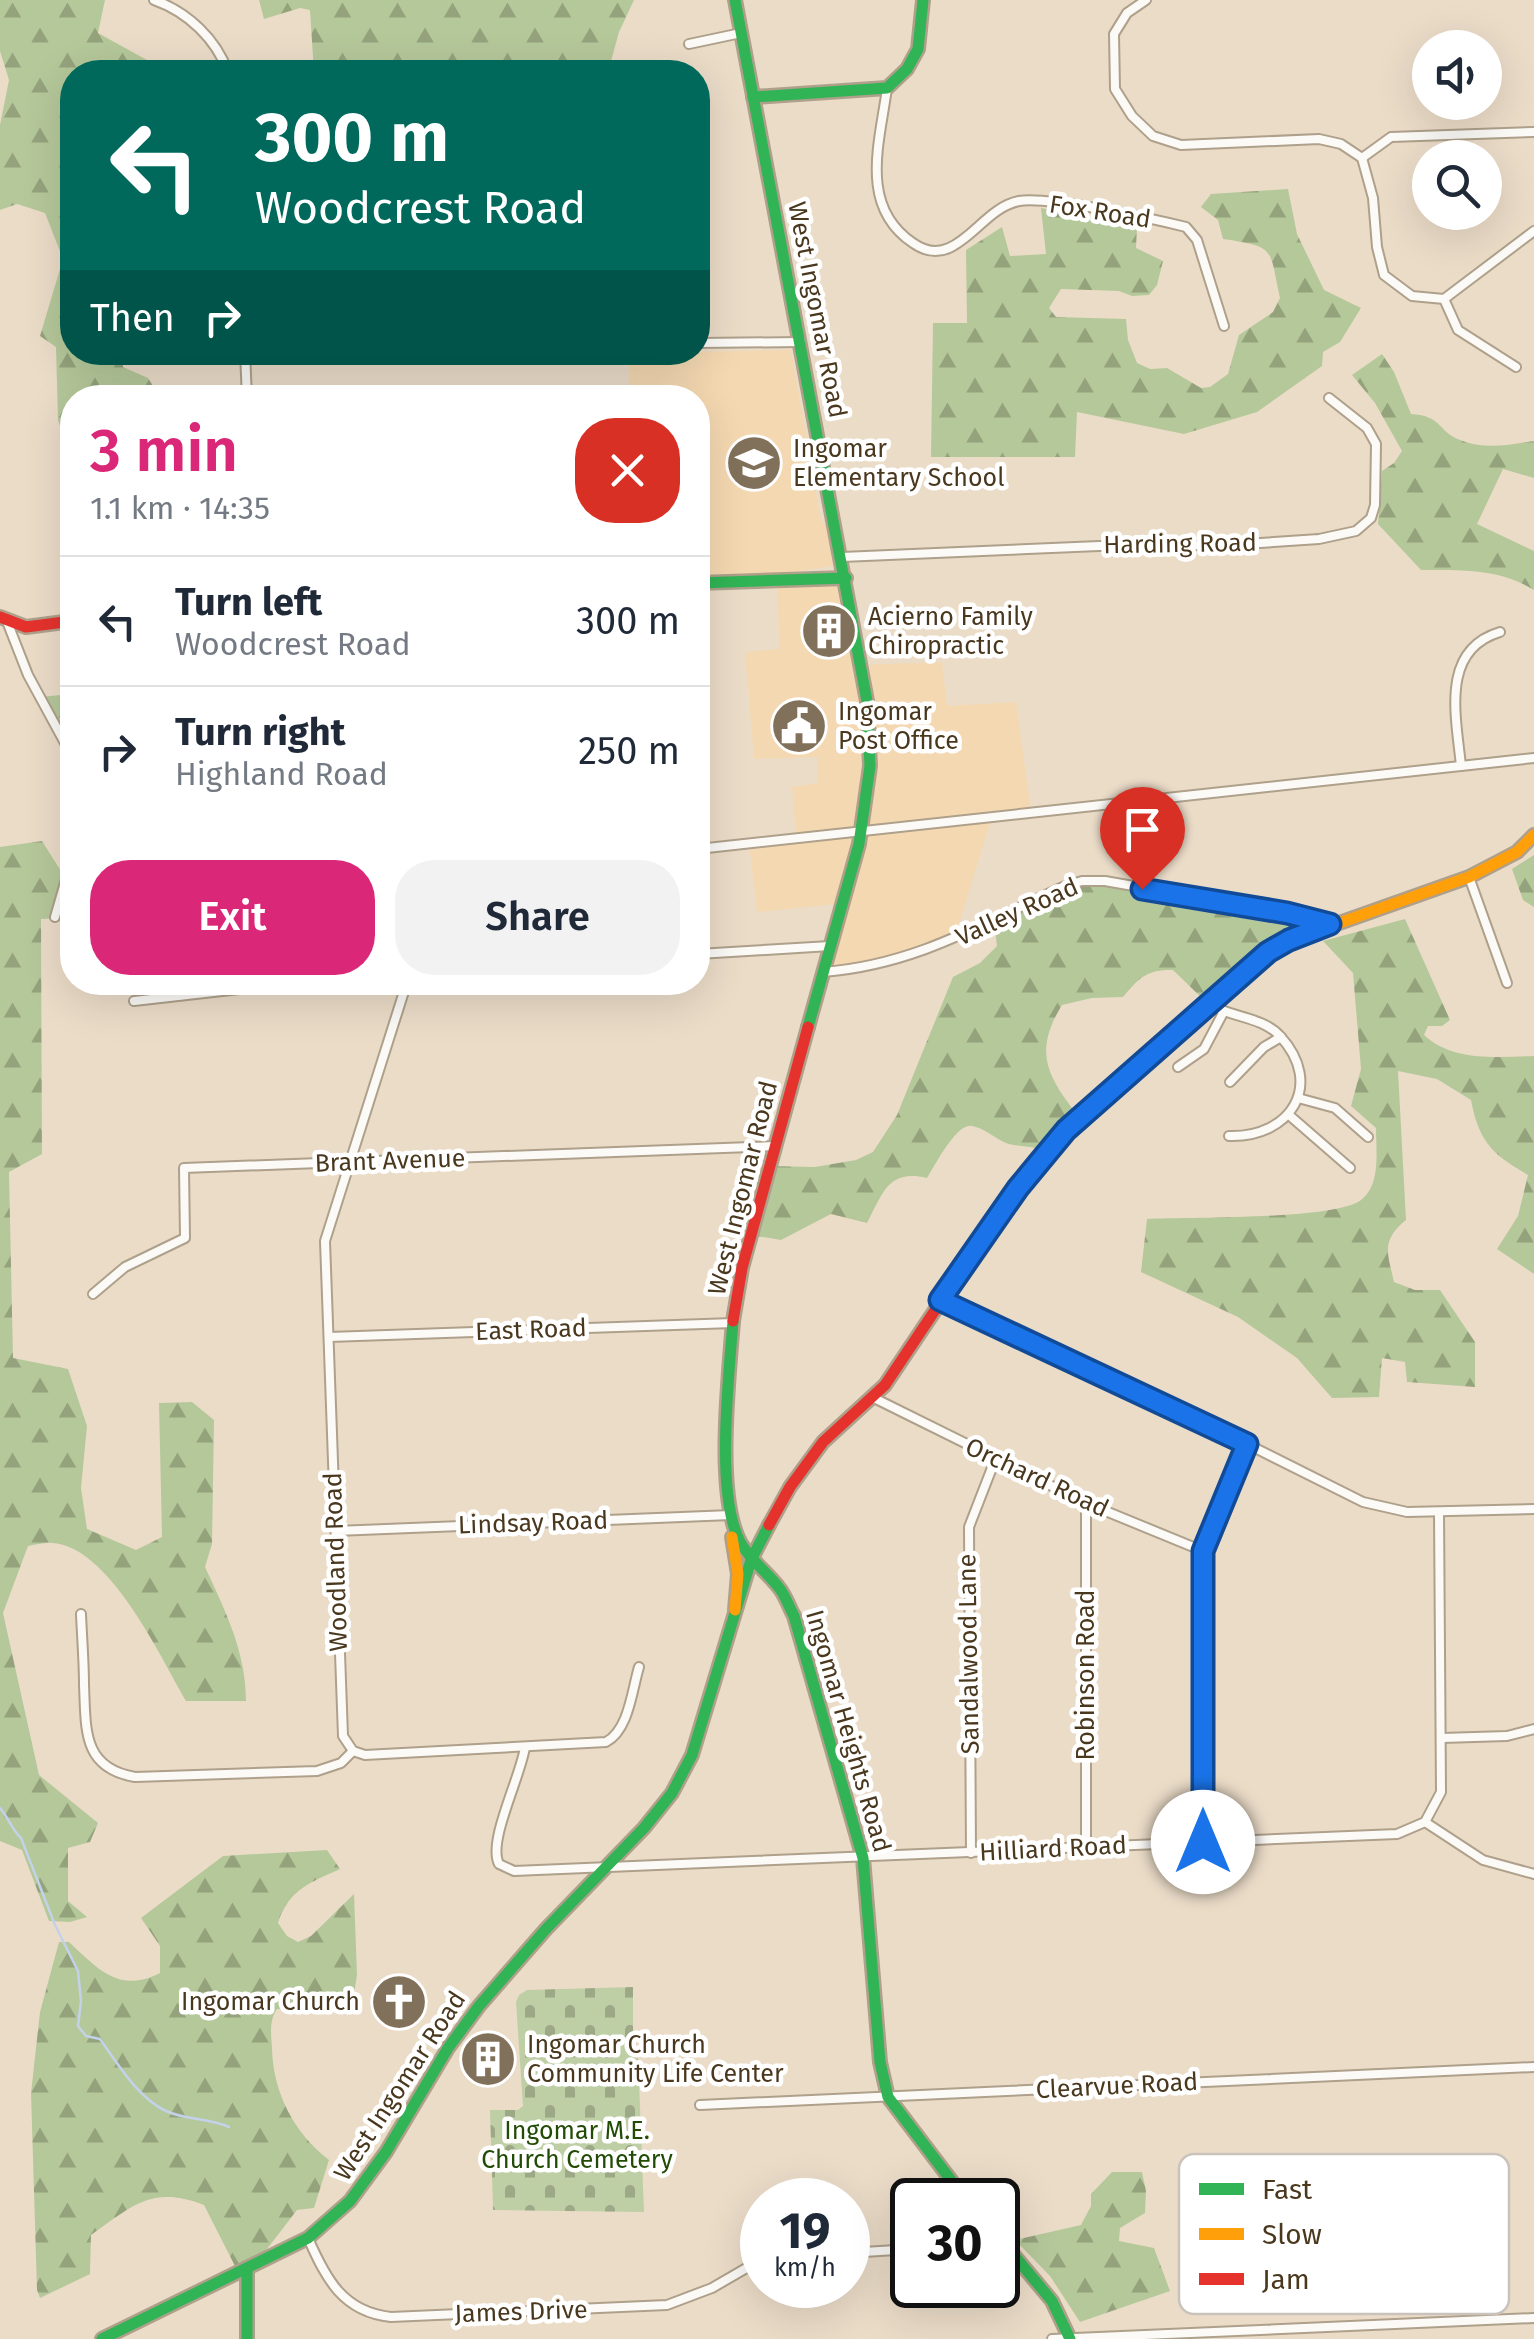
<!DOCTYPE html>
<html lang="en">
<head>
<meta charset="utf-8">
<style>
  :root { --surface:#fff; --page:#f2f2f3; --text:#1f2937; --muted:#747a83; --line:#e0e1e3; --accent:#db2777 }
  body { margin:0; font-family:"Fira Sans",sans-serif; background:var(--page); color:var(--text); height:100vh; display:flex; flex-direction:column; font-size:38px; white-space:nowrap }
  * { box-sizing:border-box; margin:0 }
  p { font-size:32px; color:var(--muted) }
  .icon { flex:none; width:55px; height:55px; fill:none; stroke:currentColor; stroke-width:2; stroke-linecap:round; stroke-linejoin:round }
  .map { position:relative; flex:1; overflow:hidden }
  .details { position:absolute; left:60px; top:385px; width:650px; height:610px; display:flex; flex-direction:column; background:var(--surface); border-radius:40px; box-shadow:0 10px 40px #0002 }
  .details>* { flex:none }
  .hud { position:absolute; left:60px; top:60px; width:650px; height:305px; border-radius:40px; box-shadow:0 10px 40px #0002; background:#00695c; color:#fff; overflow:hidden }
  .buttons { position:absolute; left:1412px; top:30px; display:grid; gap:20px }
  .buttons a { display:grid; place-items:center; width:90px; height:90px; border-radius:50%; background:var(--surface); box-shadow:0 10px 40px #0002; font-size:50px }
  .speed { position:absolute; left:740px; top:2178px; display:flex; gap:20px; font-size:50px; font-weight:700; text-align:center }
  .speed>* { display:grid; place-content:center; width:130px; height:130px; border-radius:50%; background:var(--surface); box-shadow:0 10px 40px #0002; line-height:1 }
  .speed small { font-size:25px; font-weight:400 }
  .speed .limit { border:5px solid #111; border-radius:15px; background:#fff; color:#111 }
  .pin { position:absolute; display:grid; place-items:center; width:85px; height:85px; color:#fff; margin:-102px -42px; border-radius:50% 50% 50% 0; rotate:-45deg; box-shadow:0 0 10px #0007 }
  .pin .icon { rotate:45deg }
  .me { position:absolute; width:110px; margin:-55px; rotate:0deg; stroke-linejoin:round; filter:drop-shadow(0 0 8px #0008) }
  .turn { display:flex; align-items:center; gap:35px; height:210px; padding:0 30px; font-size:45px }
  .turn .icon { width:130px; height:130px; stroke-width:2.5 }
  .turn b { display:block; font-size:70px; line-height:85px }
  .then { display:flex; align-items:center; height:95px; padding:0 30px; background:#0003; gap:20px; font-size:38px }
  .round { display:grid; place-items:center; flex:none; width:105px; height:105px; border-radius:40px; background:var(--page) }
  .head { display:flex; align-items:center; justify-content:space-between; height:170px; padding:0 30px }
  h1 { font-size:60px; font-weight:600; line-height:75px; color:var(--accent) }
  .button { display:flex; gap:20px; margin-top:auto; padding:20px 30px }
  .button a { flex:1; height:115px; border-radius:40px; background:var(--accent); color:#fff; font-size:40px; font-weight:600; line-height:115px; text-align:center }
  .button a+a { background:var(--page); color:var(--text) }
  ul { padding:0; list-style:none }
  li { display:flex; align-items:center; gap:30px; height:130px; padding:0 30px; border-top:2px solid var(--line) }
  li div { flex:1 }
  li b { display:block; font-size:38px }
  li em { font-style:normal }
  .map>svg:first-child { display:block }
  .built { fill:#f4d8b1 }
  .forest { fill:url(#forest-firs) }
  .cemetery { fill:url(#cemetery-stones) }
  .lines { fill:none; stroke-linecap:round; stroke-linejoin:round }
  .stream { stroke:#c3d2e8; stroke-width:2.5 }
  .street-casing { stroke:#aea08a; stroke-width:12 }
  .fast-casing { stroke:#aea08a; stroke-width:16 }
  .slow-casing { stroke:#aea08a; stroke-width:16 }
  .jam-casing { stroke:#aea08a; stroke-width:16 }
  .street { stroke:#fcfaf7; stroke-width:8 }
  .fast { stroke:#30b455; stroke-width:11 }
  .slow { stroke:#ff9f0a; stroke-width:11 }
  .jam { stroke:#e5322d; stroke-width:11 }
  .route-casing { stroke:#114b97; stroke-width:25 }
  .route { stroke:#1a73e8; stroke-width:18 }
  .labels { text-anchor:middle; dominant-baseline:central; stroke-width:9; stroke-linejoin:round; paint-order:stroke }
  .street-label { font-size:25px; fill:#4a381e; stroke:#fff }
  .poi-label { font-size:25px; fill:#4a381e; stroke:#fff; text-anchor:start }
  .park-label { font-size:25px; fill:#224c05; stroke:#fff }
  .key { fill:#fff; stroke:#c9c3bc; stroke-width:2.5 }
  .key-label { font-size:28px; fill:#4a381e }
</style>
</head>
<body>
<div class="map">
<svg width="1534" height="2339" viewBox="0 0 1534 2339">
  <defs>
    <pattern id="forest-firs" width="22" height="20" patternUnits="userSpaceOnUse" patternTransform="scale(2.5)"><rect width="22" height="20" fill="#b5c89a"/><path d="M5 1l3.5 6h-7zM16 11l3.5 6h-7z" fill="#95a37d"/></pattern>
    <pattern id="cemetery-stones" width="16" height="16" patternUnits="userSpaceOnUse" patternTransform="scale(2.5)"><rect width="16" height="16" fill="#becea5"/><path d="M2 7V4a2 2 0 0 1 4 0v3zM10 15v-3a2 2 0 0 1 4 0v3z" fill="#9ca886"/></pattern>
  </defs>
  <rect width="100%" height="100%" fill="#ebdcc8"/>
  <!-- built -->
  <g class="built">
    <path d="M 791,350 L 821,520 L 826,526 L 833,566 L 787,573 L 698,575 L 698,398 L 630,397 L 629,353 Z"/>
    <path d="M 840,585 L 862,713 L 864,749 L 853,842 L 836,904 L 757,912 L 749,843 L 796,838 L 792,787 L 818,783 L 817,757 L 754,759 L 745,652 L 779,649 L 778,587 Z"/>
    <path d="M 942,662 L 947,706 L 1016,702 L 1031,812 L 992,817 L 954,939 L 941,945 L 823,972 L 868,796 L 861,665 Z"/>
  </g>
  <!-- forest -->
  <g class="forest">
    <path d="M 0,0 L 105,0 L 98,33 L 156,65 L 160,72 L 72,72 L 72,352 L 123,353 L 123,367 L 148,378 L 160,397 L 72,398 L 72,468 L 58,420 L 56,347 L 40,336 L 63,259 L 45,213 L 17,204 L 0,210 L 0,125 L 9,80 L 0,51 Z"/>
    <path d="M 259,0 L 634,0 L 619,32 L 608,72 L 520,72 L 519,69 L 502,67 L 495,72 L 314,72 L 310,10 L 300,8 L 264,19 Z"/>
    <path d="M 1288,189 L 1297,234 L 1324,290 L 1361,308 L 1340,342 L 1323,352 L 1322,366 L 1257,412 L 1184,434 L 1077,412 L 1075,457 L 931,457 L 933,323 L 967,323 L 966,250 L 1002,227 L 1010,256 L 1046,254 L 1041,208 L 1137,226 L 1136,248 L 1163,261 L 1157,285 L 1149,295 L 1132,296 L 1119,291 L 1061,289 L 1049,308 L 1056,317 L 1126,319 L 1128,340 L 1137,363 L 1150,369 L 1167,368 L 1201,388 L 1210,387 L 1228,374 L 1239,335 L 1273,312 L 1280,298 C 1269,248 1277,247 1223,239 L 1218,220 L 1201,207 L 1211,194 Z"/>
    <path d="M 1382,354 L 1394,372 L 1411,414 C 1443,416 1437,431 1460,440 C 1484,450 1509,445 1534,441 L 1534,478 L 1503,469 L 1477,524 L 1534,551 L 1534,590 C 1499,568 1460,570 1421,570 L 1378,524 L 1382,471 L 1394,463 L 1402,451 L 1375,403 L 1352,375 Z"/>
    <path d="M 72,694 L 72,756 L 39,697 Z"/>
    <path d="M 42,841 L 66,879 L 72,877 L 72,918 L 41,919 L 42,1154 L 9,1172 L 13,1358 L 68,1369 L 87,1426 L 81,1488 L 87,1529 L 136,1550 L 162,1537 L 159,1403 L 192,1402 L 214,1420 L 212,1544 L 205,1567 C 225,1610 246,1652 246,1701 L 186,1701 C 160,1656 109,1546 52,1543 C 45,1542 35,1545 28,1546 L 3,1613 L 39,1775 L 98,1823 L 90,1842 L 68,1848 L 68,1901 L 87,1917 L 70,1922 L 49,1921 L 22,1850 L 0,1841 L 0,847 Z"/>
    <path d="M 1534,855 L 1534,907 L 1523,900 L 1512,869 Z"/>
    <path d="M 1092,881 L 1329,924 L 1301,934 L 1208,1004 L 1173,970 C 1147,969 1139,978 1123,997 L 1092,998 L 1062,1005 C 1033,1052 1047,1076 1079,1117 L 1048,1152 C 1034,1146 1022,1147 1009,1144 C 996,1140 985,1128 972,1126 C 956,1123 935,1166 927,1178 C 888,1169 883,1193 867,1223 L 831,1214 L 781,1240 L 751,1235 L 769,1166 L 815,1167 L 856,1160 L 873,1152 L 897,1115 L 953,977 L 980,963 L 997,946 L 994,921 L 1065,886 Z"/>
    <path d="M 1405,919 L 1450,1020 L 1442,1026 L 1428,1026 L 1424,1035 C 1453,1062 1497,1057 1534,1056 L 1534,1274 L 1497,1249 L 1518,1216 L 1528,1175 C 1492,1154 1479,1142 1471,1100 L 1437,1079 L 1398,1071 L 1406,1220 C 1380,1241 1388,1254 1394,1282 L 1415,1290 L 1440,1290 L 1475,1342 L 1475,1387 L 1407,1382 L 1405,1362 L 1382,1358 L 1379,1397 L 1332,1398 L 1297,1358 L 1238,1317 L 1141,1272 L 1147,1219 C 1187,1217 1335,1220 1361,1200 C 1381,1185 1376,1151 1376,1128 L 1351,1106 L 1361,1069 L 1353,973 L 1323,941 Z"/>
    <path d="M 327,1850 L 340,1869 C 311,1882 288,1890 278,1923 L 287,1936 L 298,1942 L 311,1936 L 354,1894 L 357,1975 L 351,2014 L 316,2007 L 277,2009 C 269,2021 271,2033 272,2048 C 273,2093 294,2133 329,2160 L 314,2208 L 297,2210 L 267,2249 L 262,2260 L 238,2272 L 204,2205 C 151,2185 133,2206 91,2235 L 90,2274 L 40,2298 L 37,2290 L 31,2093 L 40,2012 L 59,1942 L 69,1942 C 98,1969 119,1994 160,1973 L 160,1946 L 141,1918 L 223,1856 Z"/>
    <path d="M 1112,2172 L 1142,2172 L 1146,2191 L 1145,2213 L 1120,2228 L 1119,2241 L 1154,2248 L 1170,2291 L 1080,2322 L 1050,2276 L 1015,2240 L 1081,2225 L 1091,2206 L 1091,2194 Z"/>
  </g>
  <!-- cemetery -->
  <path class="cemetery" d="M 633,1987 L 633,2044 L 638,2054 L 644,2212 L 493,2210 L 490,2110 L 518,2110 L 523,2106 L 516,2002 L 519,1995 L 527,1990 Z"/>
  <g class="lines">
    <!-- stream -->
    <path class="stream" d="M 0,1808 C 9,1818 11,1829 21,1838 L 55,1925 L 78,1971 L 81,2001 L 78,2026 L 86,2036 L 100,2039 C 117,2063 138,2098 166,2111 C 185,2120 209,2118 229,2127"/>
    <!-- street casing -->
    <g class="street-casing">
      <g id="street">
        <path d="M 154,0 C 188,12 216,39 228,72"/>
        <path d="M 1146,0 L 1127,13 L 1114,34 L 1115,89 L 1132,116 L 1153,136 L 1181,145 L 1319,139 L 1341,144 L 1362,158 L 1391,137 L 1534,132"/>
        <path d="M 689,44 L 741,33"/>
        <path d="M 887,88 C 880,142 858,206 913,243 C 923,250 936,254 949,248 C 974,237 990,207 1019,201 C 1047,196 1154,219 1186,227 L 1197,240 L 1224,326"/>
        <path d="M 1362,158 L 1373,198 L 1377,247 L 1384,275 L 1412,296 L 1444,299 L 1458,330 L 1516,367"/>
        <path d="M 1444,299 L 1534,231"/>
        <path d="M 698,343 L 801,342"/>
        <path d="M 245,352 L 247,398"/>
        <path d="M 245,354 L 300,352"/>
        <path d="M 842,557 L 1099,546 L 1230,545 L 1319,539 L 1356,531 L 1371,518 L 1375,505 L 1376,444 L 1367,428 L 1329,398"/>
        <path d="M 8,624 L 28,675 L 72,756"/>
        <path d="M 1461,766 C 1456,716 1440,650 1500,632"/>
        <path d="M 698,849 L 1534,758"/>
        <path d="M 1469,877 L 1507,983"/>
        <path d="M 55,917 L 66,879 L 72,877"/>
        <path d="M 698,954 L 830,946"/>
        <path d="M 823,972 C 916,965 983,923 1065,886 L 1082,881 L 1105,881 L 1287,913 L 1329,924"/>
        <path d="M 407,982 L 325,1241 L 343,1736 L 353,1751 L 365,1755 L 606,1742 C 629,1730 632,1690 639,1667"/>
        <path d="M 134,1001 L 302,982"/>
        <path d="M 1208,1004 C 1230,1017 1263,1017 1280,1036 C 1325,1085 1290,1138 1229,1136"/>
        <path d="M 1178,1067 L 1204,1049 L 1223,1013"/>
        <path d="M 1230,1082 L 1264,1047 L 1281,1037"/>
        <path d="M 1298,1098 L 1335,1108 L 1368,1137"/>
        <path d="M 1289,1115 L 1350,1168"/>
        <path d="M 93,1294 L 125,1267 L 185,1238 L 184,1168 L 775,1146"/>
        <path d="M 941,1301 L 1247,1444 L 1363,1502 L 1407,1512 L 1534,1509"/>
        <path d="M 329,1337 L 733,1323"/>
        <path d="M 874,1398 L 1086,1503 L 1203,1551"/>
        <path d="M 336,1531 L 731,1515"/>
        <path d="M 81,1614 C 82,1638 84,1662 84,1685 C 86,1729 82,1768 135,1777 L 317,1771 L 341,1763 L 353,1751"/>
        <path d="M 1442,1738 L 1507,1736 L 1534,1729"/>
        <path d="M 525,1747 C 521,1776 487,1842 499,1864 L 514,1871 L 1397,1834 L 1425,1822 L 1441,1792 L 1439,1512"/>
        <path d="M 1425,1822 L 1483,1860 L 1534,1874"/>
        <path d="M 1203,1842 L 1203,1551 L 1247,1444"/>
        <path d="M 1086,1848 L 1086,1503"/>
        <path d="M 971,1853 L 969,1527 L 995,1460"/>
        <path d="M 700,2105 L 1534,2067"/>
        <path d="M 308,2238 C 326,2279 343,2312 391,2317 L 667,2305 L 712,2288 L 762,2259"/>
        <path d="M 848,2253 L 912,2249"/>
        <path d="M 1052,2339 L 1534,2318"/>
      </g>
    </g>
    <!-- fast casing -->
    <g class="fast-casing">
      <g id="fast">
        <path d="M 735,0 L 867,701 L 870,766 L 859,844 L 808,1027"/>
        <path d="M 753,97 L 887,88 L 907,69 L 918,49 L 923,0"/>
        <path d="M 698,583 L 846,578"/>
        <path d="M 733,1321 C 729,1376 715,1494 740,1542 C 751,1561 767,1572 780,1589 C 786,1597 789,1607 794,1616 L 863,1858 L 880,2062 L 888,2097 L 966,2200"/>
        <path d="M 998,2236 L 1052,2301 L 1070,2339"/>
        <path d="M 247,2268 L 247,2339"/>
        <path d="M 102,2339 L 308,2238 L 350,2201 L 386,2152 L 448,2048 L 479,2006 L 546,1929 L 644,1828 L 672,1793 L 692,1755 L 751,1560 L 769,1525"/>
      </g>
    </g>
    <!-- slow casing -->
    <g class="slow-casing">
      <g id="slow">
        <path d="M 964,1267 L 1018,1188 L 1066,1130 L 1123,1076 L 1280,944 L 1469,877 L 1517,852 L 1534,835"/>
        <path d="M 732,1537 L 738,1574 L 735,1610"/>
      </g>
    </g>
    <!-- jam casing -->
    <g class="jam-casing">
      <g id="jam">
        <path d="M 0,617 L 26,627 L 72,621"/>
        <path d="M 733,1321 L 742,1268 L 808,1027"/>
        <path d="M 769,1525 L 790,1487 L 823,1442 L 885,1385 L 964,1267"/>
      </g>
    </g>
    <!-- street -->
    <use href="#street" class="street"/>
    <!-- fast -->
    <use href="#fast" class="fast"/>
    <!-- slow -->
    <use href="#slow" class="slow"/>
    <!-- jam -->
    <use href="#jam" class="jam"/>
  </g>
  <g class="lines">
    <!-- route casing -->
    <g class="route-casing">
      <path id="route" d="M 1142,889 L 1287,913 L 1330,924 L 1289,940 L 1268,952 L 1066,1130 L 1018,1188 L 940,1300 L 1247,1444 L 1203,1551 L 1203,1842"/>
    </g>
    <!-- route -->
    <use href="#route" class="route"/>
  </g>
  <!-- icons -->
  <defs>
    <g id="school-disc" transform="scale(2.875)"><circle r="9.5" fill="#82715a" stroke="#fff"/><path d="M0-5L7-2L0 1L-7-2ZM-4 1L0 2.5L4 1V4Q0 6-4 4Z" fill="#fff"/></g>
    <g id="building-disc" transform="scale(2.875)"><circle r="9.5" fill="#82715a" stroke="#fff"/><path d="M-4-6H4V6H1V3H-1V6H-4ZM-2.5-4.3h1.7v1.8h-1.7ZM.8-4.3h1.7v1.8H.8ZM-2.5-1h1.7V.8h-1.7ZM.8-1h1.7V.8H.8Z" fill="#fff"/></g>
    <g id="civic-disc" transform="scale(2.875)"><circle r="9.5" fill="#82715a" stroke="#fff"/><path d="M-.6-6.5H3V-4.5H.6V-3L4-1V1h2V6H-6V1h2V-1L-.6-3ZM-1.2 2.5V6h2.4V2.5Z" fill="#fff"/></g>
    <g id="church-disc" transform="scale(2.875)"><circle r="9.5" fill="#82715a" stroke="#fff"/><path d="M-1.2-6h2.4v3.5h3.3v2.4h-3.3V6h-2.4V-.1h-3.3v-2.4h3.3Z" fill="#fff"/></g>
  </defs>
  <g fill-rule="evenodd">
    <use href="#school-disc" x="754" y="463"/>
    <use href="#building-disc" x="829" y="631"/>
    <use href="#civic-disc" x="799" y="726"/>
    <use href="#church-disc" x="399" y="2002"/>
    <use href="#building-disc" x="488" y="2059"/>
  </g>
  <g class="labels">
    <!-- street labels -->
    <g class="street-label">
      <text transform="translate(1100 212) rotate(9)">Fox Road</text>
      <text transform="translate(817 310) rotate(79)">West Ingomar Road</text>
      <text transform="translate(1180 544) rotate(-1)">Harding Road</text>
      <text transform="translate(1017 912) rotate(-24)">Valley Road</text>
      <text transform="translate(390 1161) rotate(-2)">Brant Avenue</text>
      <text transform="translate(743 1188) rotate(-76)">West Ingomar Road</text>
      <text transform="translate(531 1330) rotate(-2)">East Road</text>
      <text transform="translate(1037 1478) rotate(25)">Orchard Road</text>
      <text transform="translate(533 1523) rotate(-2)">Lindsay Road</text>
      <text transform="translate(336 1562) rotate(-92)">Woodland Road</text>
      <text transform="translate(969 1654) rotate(-91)">Sandalwood Lane</text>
      <text transform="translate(1086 1675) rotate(-90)">Robinson Road</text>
      <text transform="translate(848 1731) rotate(74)">Ingomar Heights Road</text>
      <text transform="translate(1053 1849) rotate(-3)">Hilliard Road</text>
      <text transform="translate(400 2086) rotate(-57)">West Ingomar Road</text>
      <text transform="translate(1117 2086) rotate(-3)">Clearvue Road</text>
      <text transform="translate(521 2312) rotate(-2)">James Drive</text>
    </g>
    <!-- poi labels -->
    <g class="poi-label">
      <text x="793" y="449">Ingomar<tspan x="793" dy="29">Elementary School</tspan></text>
      <text x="868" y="617">Acierno Family<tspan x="868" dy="29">Chiropractic</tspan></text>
      <text x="838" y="712">Ingomar<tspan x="838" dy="29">Post Office</tspan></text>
      <text x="360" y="2002" text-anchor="end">Ingomar Church</text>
      <text x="527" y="2045">Ingomar Church<tspan x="527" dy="29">Community Life Center</tspan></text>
    </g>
    <!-- park labels -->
    <g class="park-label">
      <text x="577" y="2131">Ingomar M.E.<tspan x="577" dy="29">Church Cemetery</tspan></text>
    </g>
  </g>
  <!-- legend -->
  <rect x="1179" y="2154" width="330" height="160" rx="15" class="key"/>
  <rect x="1199" y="2183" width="45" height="12" fill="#30b455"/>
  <rect x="1199" y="2228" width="45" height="12" fill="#ff9f0a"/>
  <rect x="1199" y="2273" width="45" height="12" fill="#e5322d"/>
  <g class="key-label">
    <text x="1262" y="2199">Fast</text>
    <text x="1262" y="2244">Slow</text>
    <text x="1262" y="2289">Jam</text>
  </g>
</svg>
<div class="buttons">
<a><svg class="icon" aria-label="sound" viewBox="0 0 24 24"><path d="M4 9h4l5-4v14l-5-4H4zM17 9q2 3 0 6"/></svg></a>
<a><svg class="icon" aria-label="search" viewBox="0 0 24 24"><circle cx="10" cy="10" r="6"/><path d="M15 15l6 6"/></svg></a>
</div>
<div class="speed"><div>19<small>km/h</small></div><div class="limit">30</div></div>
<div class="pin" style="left:1142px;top:889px;background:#d93025"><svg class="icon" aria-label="arrive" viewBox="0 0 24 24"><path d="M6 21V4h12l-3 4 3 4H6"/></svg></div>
<svg class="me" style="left:1203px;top:1842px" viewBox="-20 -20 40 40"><circle r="19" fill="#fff"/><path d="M0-13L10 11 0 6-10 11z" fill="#1a73e8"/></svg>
<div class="hud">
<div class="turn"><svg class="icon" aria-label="left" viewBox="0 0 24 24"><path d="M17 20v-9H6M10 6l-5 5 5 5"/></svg><div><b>300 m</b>Woodcrest Road</div></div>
<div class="then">Then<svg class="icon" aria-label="right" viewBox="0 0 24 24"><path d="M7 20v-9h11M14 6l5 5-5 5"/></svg></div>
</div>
<section class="details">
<div class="head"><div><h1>3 min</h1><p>1.1 km · 14:35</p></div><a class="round" style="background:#d93025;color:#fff"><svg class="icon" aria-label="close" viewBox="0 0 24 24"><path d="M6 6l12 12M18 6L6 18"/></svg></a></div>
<ul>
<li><svg class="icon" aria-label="left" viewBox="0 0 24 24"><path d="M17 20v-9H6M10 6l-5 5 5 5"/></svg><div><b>Turn left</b><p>Woodcrest Road</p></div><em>300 m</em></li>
<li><svg class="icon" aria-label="right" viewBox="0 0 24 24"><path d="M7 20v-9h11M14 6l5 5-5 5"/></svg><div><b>Turn right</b><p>Highland Road</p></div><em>250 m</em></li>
</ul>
<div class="button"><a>Exit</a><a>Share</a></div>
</section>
</div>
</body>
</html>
